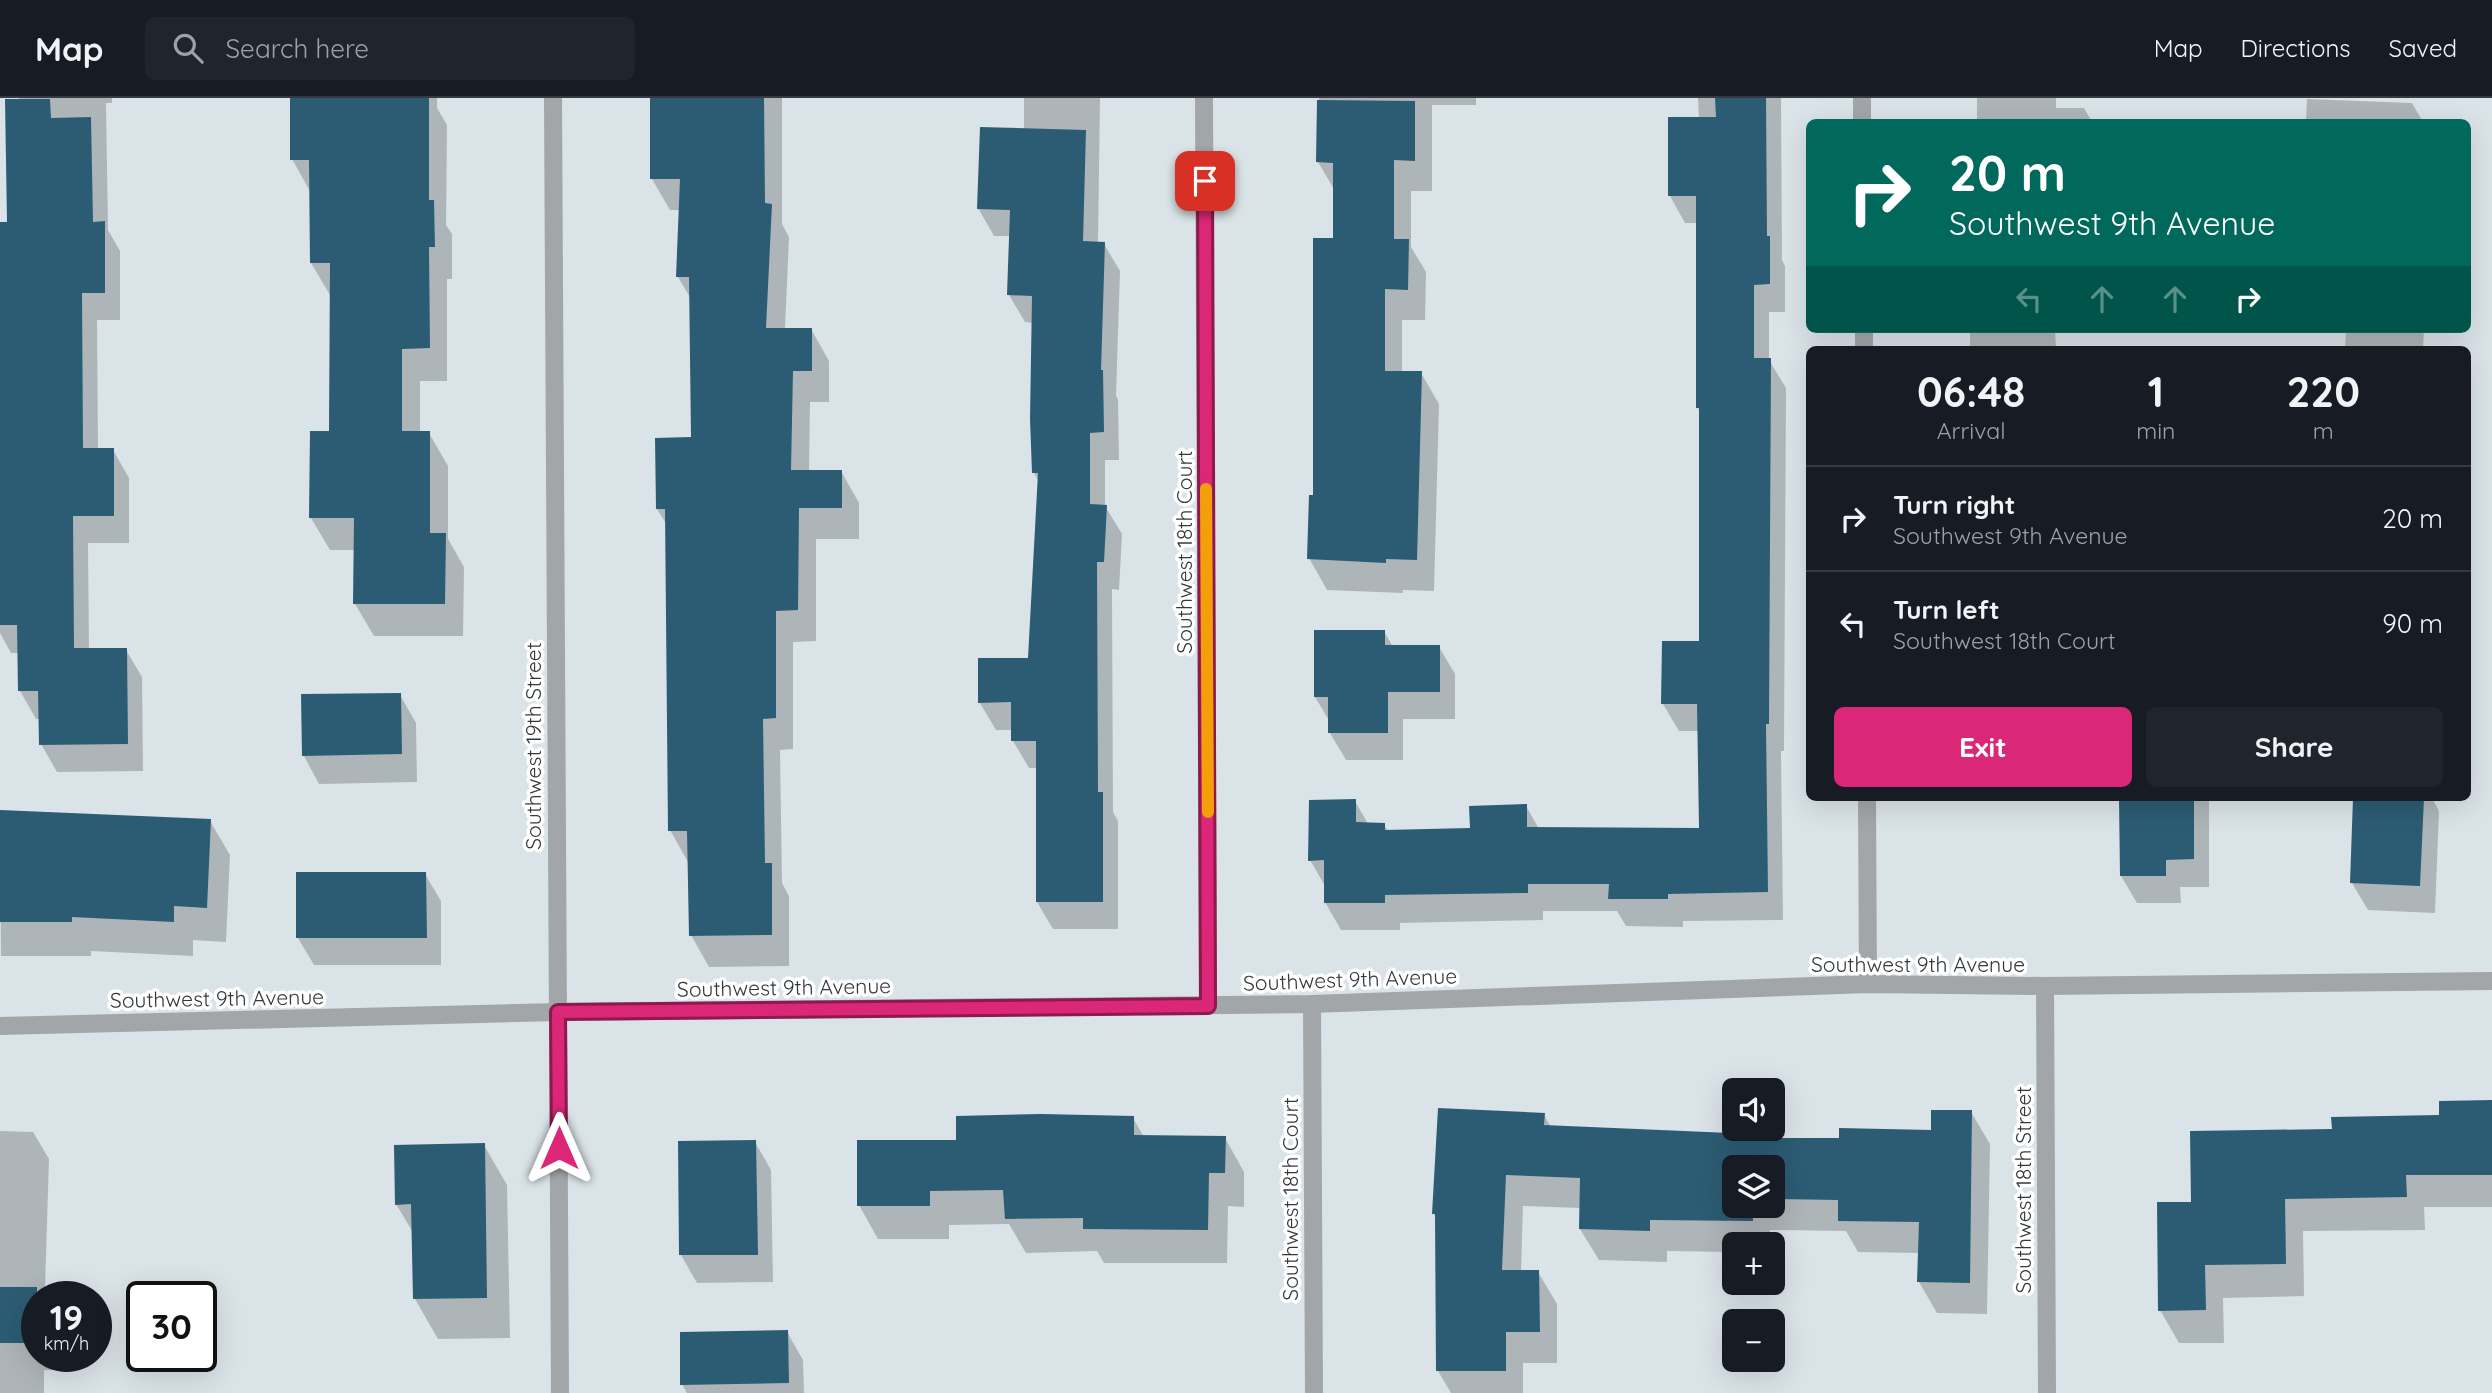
<!DOCTYPE html>
<html lang="en">
<head>
<meta charset="utf-8">
<style>
  :root { --surface:#171b24; --page:#20242c; --text:#f1f3f6; --muted:#9ea1a6; --line:#363941; --accent:#db2777 }
  body { margin:0; font-family:Quicksand,sans-serif; background:var(--page); color:var(--text); height:100vh; display:flex; flex-direction:column; font-size:26px; white-space:nowrap }
  * { box-sizing:border-box; margin:0 }
  p { font-size:23px; color:var(--muted) }
  .icon { flex:none; width:38px; height:38px; fill:none; stroke:currentColor; stroke-width:2; stroke-linecap:round; stroke-linejoin:round }
  .map { position:relative; flex:1; overflow:hidden }
  .details { position:absolute; left:1806px; top:248px; width:665px; height:455px; display:flex; flex-direction:column; background:var(--surface); border-radius:10px; box-shadow:0 7px 28px #0002 }
  .details>* { flex:none }
  .top-card { position:absolute; left:1806px; top:21px; width:665px; height:214px; border-radius:10px; box-shadow:0 7px 28px #0002; background:#00695c; color:#fff; overflow:hidden }
  .buttons { position:absolute; left:1722px; top:980px; display:grid; gap:14px }
  .buttons a { display:grid; place-items:center; width:63px; height:63px; border-radius:10px; background:var(--surface); box-shadow:0 7px 28px #0002; font-size:35px }
  .speed { position:absolute; left:21px; top:1183px; display:flex; gap:14px; font-size:35px; font-weight:700; text-align:center }
  .speed>* { display:grid; place-content:center; width:91px; height:91px; border-radius:50%; background:var(--surface); box-shadow:0 7px 28px #0002; line-height:1 }
  .speed small { font-size:18px; font-weight:400 }
  .speed .limit { border:4px solid #111; border-radius:10px; background:#fff; color:#111 }
  .pin { position:absolute; display:grid; place-items:center; width:60px; height:60px; color:#fff; margin:-30px; border-radius:14px; box-shadow:0 4px 10px #0006 }
  .me { position:absolute; width:77px; margin:-38px; rotate:0deg; stroke-linejoin:round; filter:drop-shadow(0 0 5px #0008) }
  .turn { display:flex; align-items:center; gap:24px; height:147px; padding:0 28px; font-size:32px }
  .turn .icon { width:91px; height:91px; stroke-width:2.5 }
  .turn b { display:block; font-size:49px; line-height:60px }
  .lanes { display:flex; align-items:center; height:66px; padding:0 28px; background:#0003; justify-content:center; gap:35px; direction:ltr }
  .lanes .off { opacity:.35 }
  .eta { display:flex; justify-content:space-evenly; align-items:center; height:119px; text-align:center }
  .eta b { font-size:42px; font-weight:700; line-height:49px }
  .action { display:flex; gap:14px; margin-top:auto; padding:14px 28px }
  .action a { flex:1; height:80px; border-radius:10px; background:var(--accent); color:#fff; font-size:28px; font-weight:700; line-height:80px; text-align:center }
  .action a+a { background:var(--page); color:var(--text) }
  ul { padding:0; list-style:none }
  li { display:flex; align-items:center; gap:21px; height:105px; padding:0 28px; border-top:2px solid var(--line) }
  li div { flex:1 }
  li b { display:block; font-size:26px }
  li em { font-style:normal }
  header { display:flex; align-items:center; gap:42px; box-sizing:border-box; height:98px; padding:0 35px; background:var(--surface); border-bottom:2px solid var(--line) }
  header strong { font-size:33px }
  nav { display:flex; gap:38px; margin-inline-start:auto; font-size:24px }
  .search { width:490px; height:63px; background:var(--page); display:flex; align-items:center; gap:18px; box-sizing:border-box; padding:0 24px; border-radius:10px; color:var(--muted); font-size:26px }
  .map>svg:first-child { display:block }
  .shadow { fill:#0003; fill-rule:evenodd }
  .building { fill:#2c5c73 }
  .lines { fill:none; stroke-linecap:round; stroke-linejoin:round }
  .minor { stroke:#a2a6a8; stroke-width:18 }
  .route-casing { stroke:#8e194d; stroke-width:18 }
  .route { stroke:#db2777; stroke-width:12 }
  .slow { stroke:#f59e0b; stroke-width:12 }
  .labels { text-anchor:middle; dominant-baseline:central; stroke-width:7; stroke-linejoin:round; paint-order:stroke }
  .street-label { font-size:21px; fill:#35383a; stroke:#fff }
</style>
</head>
<body>
<header>
<strong>Map</strong>
<div class="search"><svg class="icon" aria-label="search" viewBox="0 0 24 24"><circle cx="10" cy="10" r="6"/><path d="M15 15l6 6"/></svg>Search here</div>
<nav><a>Map</a><a>Directions</a><a>Saved</a></nav>
</header>
<div class="map">
<svg width="2492" height="1295" viewBox="0 0 2492 1295">
  <rect width="100%" height="100%" fill="#dae3e8"/>
  <!-- shadow -->
  <g class="shadow">
    <path d="M 19,0 L 112,0 L 112,5 L 106,5 L 108,132 L 120,153 L 120,222 L 97,222 L 98,352 L 113,352 L 129,380 L 129,445 L 88,445 L 89,552 L 126,552 L 142,579 L 143,673 L 57,674 L 41,646 L 40,621 L 36,621 L 20,593 L 19,555 L 11,555 L 0,535 L 0,125 L 9,125 Z"/>
    <path d="M 292,0 L 437,0 L 437,10 L 447,27 L 446,127 L 452,136 L 452,181 L 447,181 L 447,283 L 420,283 L 420,335 L 429,335 L 448,368 L 448,441 L 464,469 L 463,538 L 374,538 L 355,506 L 355,452 L 330,452 L 311,420 L 331,335 L 330,197 L 311,165 L 311,95 L 292,61 Z"/>
    <path d="M 652,0 L 782,0 L 782,126 L 789,139 L 785,231 L 811,231 L 829,263 L 829,304 L 810,304 L 809,373 L 841,373 L 859,405 L 859,441 L 816,441 L 816,543 L 793,544 L 793,651 L 780,652 L 782,785 L 789,798 L 789,868 L 709,869 L 691,837 L 688,764 L 670,732 L 667,427 L 657,411 L 693,341 L 691,201 L 678,179 L 681,112 L 670,112 L 652,81 Z"/>
    <path d="M 1024,0 L 1100,0 L 1098,145 L 1104,146 L 1120,173 L 1116,297 L 1118,302 L 1119,362 L 1105,362 L 1105,408 L 1122,436 L 1119,492 L 1112,491 L 1113,714 L 1118,723 L 1118,831 L 1053,831 L 1037,804 L 1038,670 L 1029,670 L 1013,643 L 1013,632 L 996,632 L 980,605 L 1029,562 L 1039,384 L 1034,375 L 1034,225 L 1025,224 L 1009,197 L 1011,138 L 994,138 L 978,110 L 1024,32 Z"/>
    <path d="M 1319,0 L 1476,0 L 1476,7 L 1432,7 L 1432,93 L 1411,93 L 1411,149 L 1426,174 L 1425,222 L 1402,222 L 1402,275 L 1421,275 L 1439,306 L 1434,493 L 1403,492 L 1403,495 L 1327,492 L 1309,460 L 1335,142 L 1335,93 L 1318,64 Z"/>
    <path d="M 1698,0 L 1781,0 L 1782,162 L 1785,168 L 1785,214 L 1769,214 L 1769,262 L 1786,290 L 1784,653 L 1781,653 L 1783,822 L 1683,823 L 1683,829 L 1626,828 L 1617,813 L 1543,813 L 1543,822 L 1400,825 L 1400,832 L 1341,832 L 1325,804 L 1325,788 L 1310,762 L 1355,703 L 1368,726 L 1384,727 L 1388,733 L 1471,732 L 1526,708 L 1539,731 L 1700,732 L 1699,633 L 1679,633 L 1663,606 L 1700,545 L 1701,316 L 1698,310 L 1698,125 L 1685,125 L 1670,98 L 1699,21 Z"/>
    <path d="M 1977,0 L 2056,0 L 2056,10 L 2084,10 L 2092,24 L 1977,24 Z"/>
    <path d="M 2307,1 L 2412,5 L 2423,24 L 2306,24 Z"/>
    <path d="M 1970,231 L 2055,231 L 2056,252 L 1970,252 Z"/>
    <path d="M 2346,231 L 2424,231 L 2423,252 L 2334,252 L 2334,249 L 2345,250 Z"/>
    <path d="M 1384,533 L 1393,549 L 1439,549 L 1455,576 L 1455,621 L 1403,621 L 1403,662 L 1346,662 L 1330,635 L 1330,624 L 1315,599 Z"/>
    <path d="M 400,597 L 416,625 L 417,684 L 319,686 L 304,658 Z"/>
    <path d="M 2121,700 L 2209,700 L 2209,789 L 2180,789 L 2181,805 L 2137,805 L 2121,778 Z"/>
    <path d="M 2355,700 L 2432,700 L 2439,713 L 2435,815 L 2368,812 L 2352,785 Z"/>
    <path d="M 0,714 L 210,723 L 230,757 L 226,844 L 193,842 L 193,858 L 91,853 L 91,858 L 1,858 Z"/>
    <path d="M 425,776 L 441,803 L 441,867 L 314,867 L 298,840 Z"/>
    <path d="M 2492,1004 L 2492,1109 L 2424,1109 L 2425,1132 L 2303,1133 L 2304,1198 L 2223,1200 L 2224,1245 L 2179,1245 L 2160,1212 L 2193,1105 L 2333,1033 L 2441,1019 Z"/>
    <path d="M 1971,1014 L 1990,1046 L 1987,1216 L 1937,1215 L 1919,1184 L 1920,1155 L 1858,1154 L 1846,1133 L 1770,1132 L 1770,1146 L 1734,1146 L 1734,1154 L 1667,1153 L 1667,1164 L 1599,1162 L 1580,1131 L 1581,1110 L 1523,1108 L 1521,1174 L 1538,1174 L 1557,1206 L 1557,1265 L 1523,1265 L 1523,1295 L 1451,1295 L 1438,1273 L 1437,1121 L 1434,1116 L 1544,1017 L 1551,1029 L 1729,1036 L 1732,1042 L 1841,1042 L 1933,1034 ZM 1734,1069 L 1773,1069 L 1773,1108 L 1734,1108 Z"/>
    <path d="M 1133,1020 L 1144,1039 L 1225,1040 L 1244,1074 L 1244,1109 L 1228,1108 L 1227,1165 L 1104,1165 L 1097,1153 L 1026,1155 L 1009,1126 L 949,1127 L 949,1141 L 878,1141 L 859,1107 L 958,1044 Z"/>
    <path d="M 0,1033 L 33,1034 L 49,1061 L 45,1190 L 52,1190 L 57,1199 L 37,1199 L 37,1258 L 69,1258 L 69,1272 L 44,1272 L 44,1295 L 0,1295 Z"/>
    <path d="M 755,1044 L 771,1072 L 773,1184 L 697,1185 L 681,1157 Z"/>
    <path d="M 484,1047 L 507,1087 L 510,1240 L 438,1241 L 415,1201 L 414,1136 L 396,1106 Z"/>
    <path d="M 787,1234 L 803,1262 L 804,1295 L 687,1295 L 682,1286 Z"/>
  </g>
  <!-- building -->
  <g class="building">
    <path d="M 290,0 L 429,0 L 429,102 L 434,102 L 435,149 L 429,149 L 430,250 L 402,251 L 402,333 L 430,333 L 430,435 L 446,435 L 445,506 L 353,506 L 354,420 L 309,420 L 310,333 L 329,333 L 330,165 L 310,165 L 309,62 L 290,62 Z"/>
    <path d="M 650,0 L 764,0 L 765,105 L 772,106 L 766,230 L 812,230 L 812,273 L 793,273 L 791,372 L 842,372 L 842,410 L 799,410 L 798,512 L 776,513 L 776,620 L 763,621 L 765,765 L 772,765 L 772,837 L 689,838 L 687,733 L 668,733 L 665,411 L 656,411 L 655,340 L 691,339 L 689,179 L 676,179 L 680,81 L 650,81 Z"/>
    <path d="M 1715,0 L 1766,0 L 1767,138 L 1770,138 L 1770,186 L 1754,187 L 1754,260 L 1771,260 L 1769,626 L 1766,626 L 1768,794 L 1668,796 L 1668,801 L 1608,801 L 1609,786 L 1528,786 L 1528,795 L 1385,797 L 1385,805 L 1324,805 L 1324,762 L 1308,763 L 1309,702 L 1356,701 L 1356,724 L 1385,725 L 1385,732 L 1470,730 L 1469,708 L 1527,706 L 1527,729 L 1699,730 L 1697,606 L 1661,606 L 1662,543 L 1699,543 L 1699,310 L 1696,310 L 1696,98 L 1668,98 L 1668,19 L 1716,19 Z"/>
    <path d="M 5,1 L 50,1 L 51,20 L 91,19 L 93,124 L 105,123 L 105,195 L 82,195 L 83,350 L 114,350 L 114,418 L 73,418 L 74,550 L 127,550 L 128,646 L 39,647 L 38,593 L 18,593 L 17,527 L 0,527 L 0,124 L 7,124 Z"/>
    <path d="M 1317,2 L 1415,3 L 1415,63 L 1394,62 L 1394,141 L 1409,141 L 1408,192 L 1385,191 L 1385,273 L 1422,273 L 1417,462 L 1386,461 L 1386,465 L 1307,461 L 1309,397 L 1313,397 L 1313,140 L 1333,140 L 1333,65 L 1316,64 Z"/>
    <path d="M 980,29 L 1086,32 L 1083,143 L 1105,144 L 1101,272 L 1103,272 L 1104,334 L 1090,335 L 1090,406 L 1107,407 L 1104,464 L 1097,464 L 1098,694 L 1103,694 L 1103,804 L 1036,804 L 1036,643 L 1011,643 L 1011,604 L 978,605 L 978,560 L 1028,560 L 1038,375 L 1032,375 L 1030,321 L 1032,198 L 1007,197 L 1010,112 L 977,111 Z"/>
    <path d="M 1314,532 L 1385,532 L 1385,547 L 1440,547 L 1440,594 L 1388,594 L 1388,635 L 1328,635 L 1328,599 L 1314,599 Z"/>
    <path d="M 401,595 L 402,656 L 302,658 L 301,596 Z"/>
    <path d="M 2119,700 L 2194,700 L 2194,761 L 2166,762 L 2166,778 L 2120,778 Z"/>
    <path d="M 2353,700 L 2424,700 L 2420,788 L 2350,785 Z"/>
    <path d="M 0,712 L 211,721 L 207,810 L 174,808 L 174,824 L 72,819 L 72,824 L 0,824 Z"/>
    <path d="M 296,774 L 426,774 L 427,840 L 296,840 Z"/>
    <path d="M 2492,1002 L 2492,1077 L 2406,1077 L 2407,1099 L 2285,1101 L 2286,1166 L 2205,1167 L 2206,1212 L 2158,1213 L 2157,1104 L 2191,1104 L 2190,1033 L 2332,1031 L 2331,1019 L 2439,1017 L 2439,1003 Z"/>
    <path d="M 1438,1010 L 1545,1015 L 1544,1027 L 1730,1035 L 1730,1040 L 1839,1040 L 1839,1030 L 1931,1032 L 1931,1012 L 1972,1012 L 1970,1185 L 1917,1184 L 1919,1124 L 1838,1123 L 1838,1102 L 1773,1101 L 1773,1069 L 1734,1069 L 1734,1108 L 1753,1108 L 1753,1123 L 1650,1122 L 1650,1133 L 1579,1131 L 1580,1080 L 1506,1077 L 1502,1172 L 1539,1172 L 1540,1234 L 1506,1234 L 1506,1273 L 1436,1273 L 1435,1116 L 1432,1116 Z"/>
    <path d="M 1041,1016 L 1134,1018 L 1134,1037 L 1226,1038 L 1225,1075 L 1209,1075 L 1208,1132 L 1083,1131 L 1083,1120 L 1005,1121 L 1003,1092 L 930,1093 L 930,1108 L 857,1108 L 857,1042 L 956,1042 L 956,1018 Z"/>
    <path d="M 756,1042 L 758,1157 L 679,1157 L 678,1043 Z"/>
    <path d="M 485,1045 L 487,1200 L 413,1201 L 411,1106 L 395,1107 L 394,1047 Z"/>
    <rect x="0" y="1189" width="37" height="56"/>
    <path d="M 788,1232 L 789,1285 L 680,1287 L 680,1234 Z"/>
  </g>
  <g class="lines">
    <!-- minor -->
    <g class="minor">
      <path d="M 553,0 L 560,1295"/>
      <path d="M 1204,0 L 1208,908"/>
      <path d="M 1862,0 L 1862,24"/>
      <path d="M 1864,231 L 1864,252"/>
      <path d="M 1867,700 L 1868,886"/>
      <path d="M 2045,888 L 2047,1295"/>
      <path d="M 1312,906 L 1314,1295"/>
      <path d="M 0,928 L 558,914 L 1312,906 L 1868,886 L 2045,888 L 2492,883"/>
    </g>
  </g>
  <g class="lines">
    <!-- route casing -->
    <g class="route-casing">
      <path id="route" d="M 559,1050 L 558,914 L 1208,908 L 1205,83"/>
    </g>
    <!-- route -->
    <use href="#route" class="route"/>
    <!-- slow -->
    <path class="slow" d="M 1206,391 L 1208,714"/>
  </g>
  <g class="labels">
    <!-- street labels -->
    <g class="street-label">
      <text transform="translate(1184 454) rotate(-90)">Southwest 18th Court</text>
      <text transform="translate(533 648) rotate(-90)">Southwest 19th Street</text>
      <text x="1918" y="866">Southwest 9th Avenue</text>
      <text transform="translate(1350 881) rotate(-2)">Southwest 9th Avenue</text>
      <text transform="translate(784 889) rotate(-1)">Southwest 9th Avenue</text>
      <text transform="translate(217 900) rotate(-1)">Southwest 9th Avenue</text>
      <text transform="translate(2023 1092) rotate(-90)">Southwest 18th Street</text>
      <text transform="translate(1290 1101) rotate(-90)">Southwest 18th Court</text>
    </g>
  </g>
</svg>
<div class="buttons">
<a><svg class="icon" aria-label="sound" viewBox="0 0 24 24"><path d="M4 9h4l5-4v14l-5-4H4zM17 9q2 3 0 6"/></svg></a>
<a><svg class="icon" aria-label="layers" viewBox="0 0 24 24"><path d="M12 4l9 5-9 5-9-5zM3 14l9 5 9-5"/></svg></a>
<a>+</a>
<a>−</a>
</div>
<div class="speed"><div>19<small>km/h</small></div><div class="limit">30</div></div>
<div class="pin" style="left:1205px;top:83px;background:#d93025"><svg class="icon" aria-label="arrive" viewBox="0 0 24 24"><path d="M6 21V4h12l-3 4 3 4H6"/></svg></div>
<svg class="me" style="left:559px;top:1050px" viewBox="-20 -20 40 40"><path d="M0-17L14 15 0 8-14 15z" fill="#db2777" stroke="#fff" stroke-width="4"/></svg>
<div class="top-card">
<div class="turn"><svg class="icon" aria-label="right" viewBox="0 0 24 24"><path d="M7 20v-9h11M14 6l5 5-5 5"/></svg><div><b>20 m</b>Southwest 9th Avenue</div></div>
<div class="lanes"><svg class="icon off" aria-label="left" viewBox="0 0 24 24"><path d="M17 20v-9H6M10 6l-5 5 5 5"/></svg><svg class="icon off" aria-label="ahead" viewBox="0 0 24 24"><path d="M12 20V5M6 11l6-6 6 6"/></svg><svg class="icon off" aria-label="ahead" viewBox="0 0 24 24"><path d="M12 20V5M6 11l6-6 6 6"/></svg><svg class="icon" aria-label="right" viewBox="0 0 24 24"><path d="M7 20v-9h11M14 6l5 5-5 5"/></svg></div>
</div>
<section class="details">
<div class="eta">
<div><b>06:48</b><p>Arrival</p></div>
<div><b>1</b><p>min</p></div>
<div><b>220</b><p>m</p></div>
</div>
<ul>
<li><svg class="icon" aria-label="right" viewBox="0 0 24 24"><path d="M7 20v-9h11M14 6l5 5-5 5"/></svg><div><b>Turn right</b><p>Southwest 9th Avenue</p></div><em>20 m</em></li>
<li><svg class="icon" aria-label="left" viewBox="0 0 24 24"><path d="M17 20v-9H6M10 6l-5 5 5 5"/></svg><div><b>Turn left</b><p>Southwest 18th Court</p></div><em>90 m</em></li>
</ul>
<div class="action"><a>Exit</a><a>Share</a></div>
</section>
</div>
</body>
</html>
